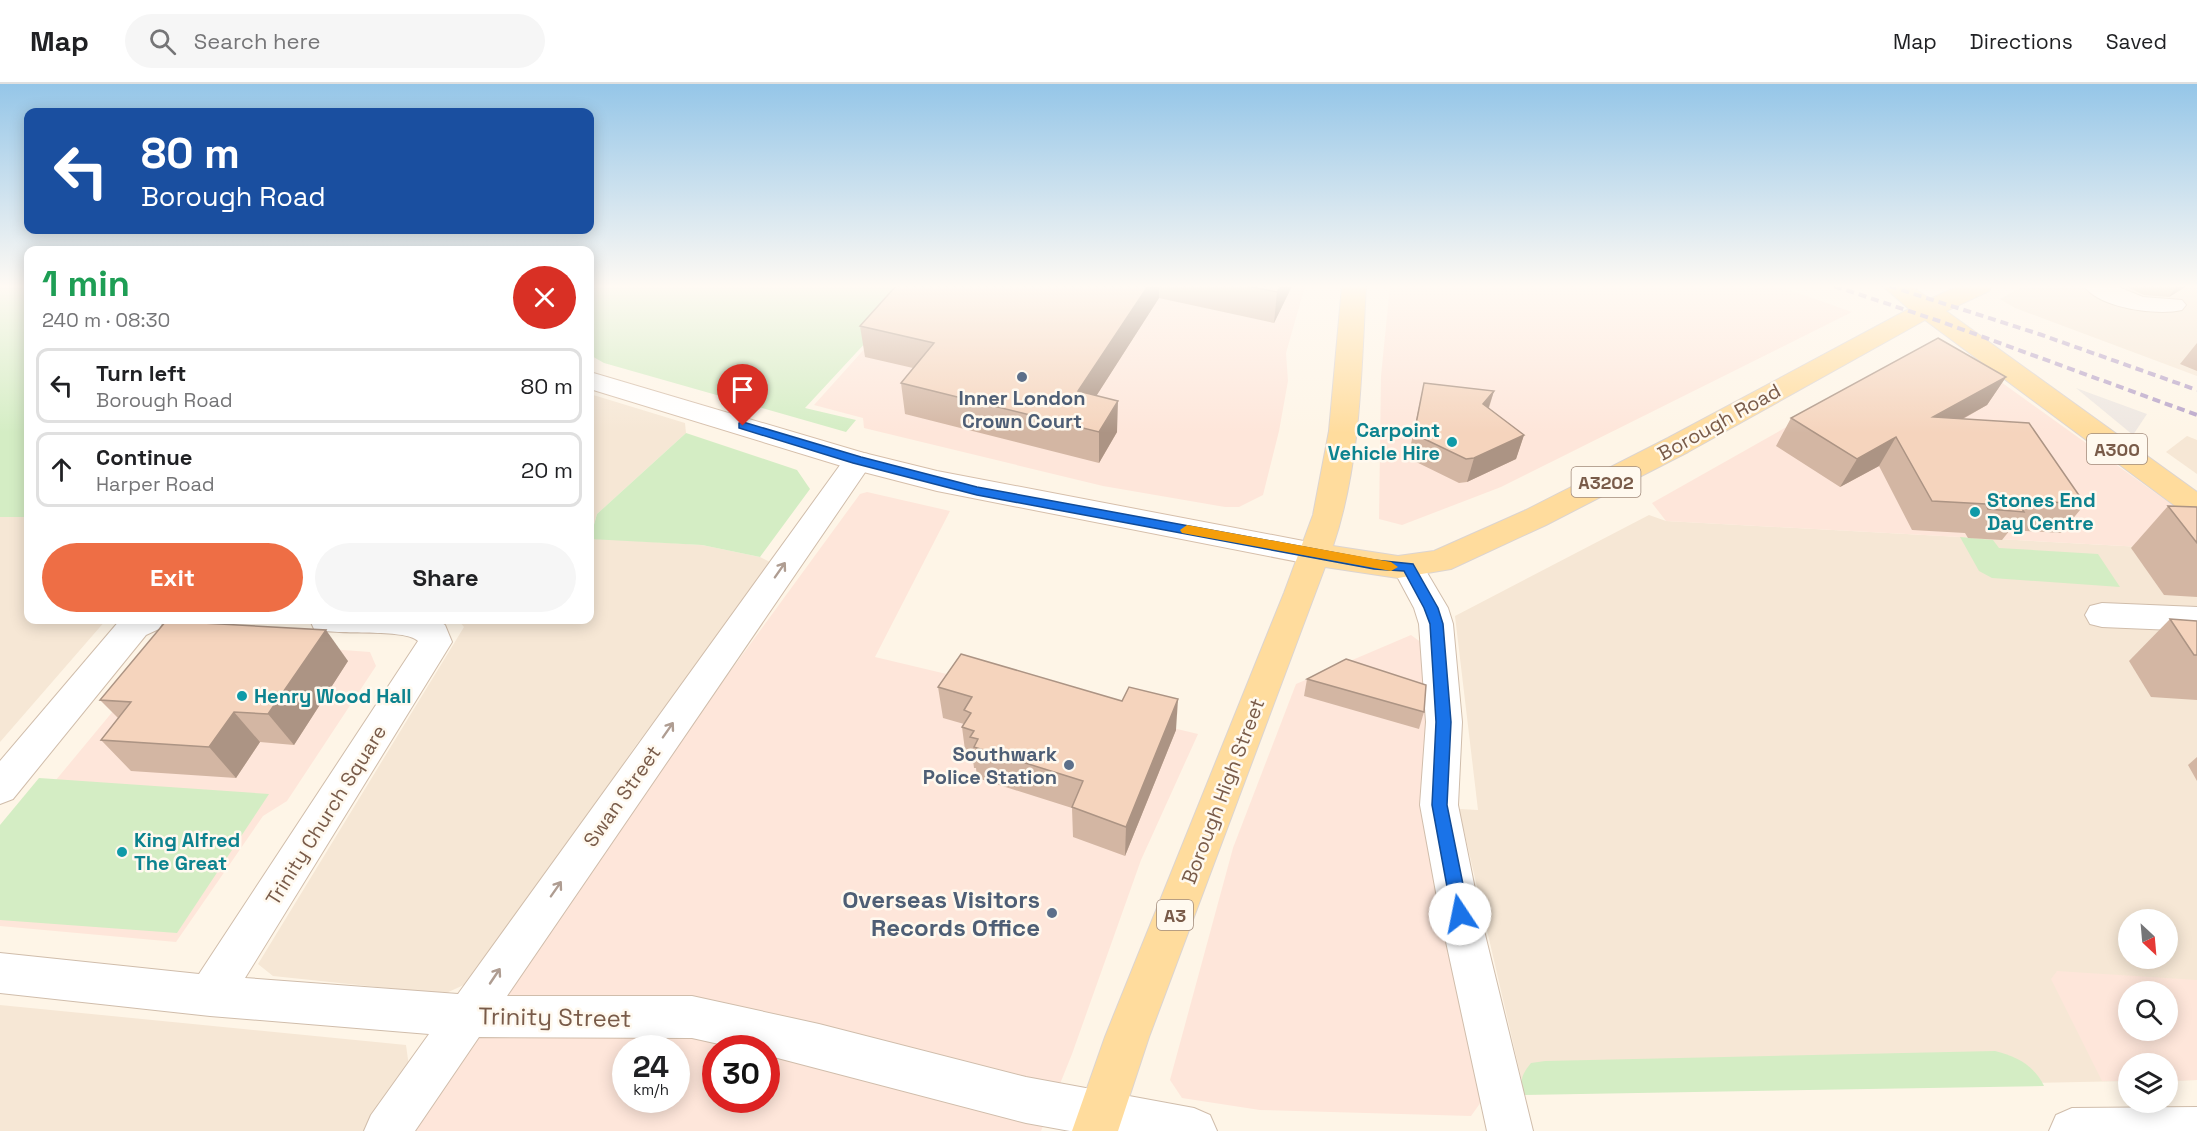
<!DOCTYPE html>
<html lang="en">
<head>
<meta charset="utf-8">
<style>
  :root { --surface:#fff; --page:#f6f6f6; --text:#202124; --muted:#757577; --line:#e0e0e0; --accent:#ee6e45 }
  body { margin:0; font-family:"Space Grotesk",sans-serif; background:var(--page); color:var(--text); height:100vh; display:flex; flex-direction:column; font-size:22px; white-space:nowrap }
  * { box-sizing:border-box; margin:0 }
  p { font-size:20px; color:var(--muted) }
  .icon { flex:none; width:33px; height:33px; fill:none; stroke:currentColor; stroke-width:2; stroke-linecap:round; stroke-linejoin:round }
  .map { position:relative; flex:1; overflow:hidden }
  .sheet { position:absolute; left:24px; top:162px; width:570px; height:378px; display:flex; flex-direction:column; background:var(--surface); border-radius:12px; box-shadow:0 3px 15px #0003 }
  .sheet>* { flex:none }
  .top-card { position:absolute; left:24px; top:24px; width:570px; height:126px; border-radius:12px; box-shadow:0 3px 15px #0003; background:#1a4fa0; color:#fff; overflow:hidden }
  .needle { width:39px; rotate:154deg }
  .controls { position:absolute; left:2118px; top:825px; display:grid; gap:12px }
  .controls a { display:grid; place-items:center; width:60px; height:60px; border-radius:50%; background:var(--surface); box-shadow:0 3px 15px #0003; font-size:30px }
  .speed { position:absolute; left:612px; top:951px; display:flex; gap:12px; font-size:30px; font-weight:700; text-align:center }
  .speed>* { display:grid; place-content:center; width:78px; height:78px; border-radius:50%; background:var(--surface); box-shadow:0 3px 15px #0003; line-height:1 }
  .speed small { font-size:15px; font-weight:400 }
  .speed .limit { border:9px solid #d22; background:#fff; color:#111 }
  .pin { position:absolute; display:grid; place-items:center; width:51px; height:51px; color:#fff; margin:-62px -26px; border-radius:50% 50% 50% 0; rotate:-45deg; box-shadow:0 0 6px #0007 }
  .pin .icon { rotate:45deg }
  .me { position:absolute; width:66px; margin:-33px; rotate:349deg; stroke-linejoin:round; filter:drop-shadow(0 0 4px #0008) }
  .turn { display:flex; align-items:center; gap:21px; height:126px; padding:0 18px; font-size:27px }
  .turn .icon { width:78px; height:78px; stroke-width:2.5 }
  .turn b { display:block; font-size:42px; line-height:51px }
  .round { display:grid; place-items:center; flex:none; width:63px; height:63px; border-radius:32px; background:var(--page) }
  .overview { display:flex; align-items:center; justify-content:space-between; height:102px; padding:0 18px }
  h1 { font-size:36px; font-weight:700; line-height:45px; color:#1e9e55 }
  .primary-button { display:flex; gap:12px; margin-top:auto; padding:12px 18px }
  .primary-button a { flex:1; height:69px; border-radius:36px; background:var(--accent); color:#fff; font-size:24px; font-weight:700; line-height:69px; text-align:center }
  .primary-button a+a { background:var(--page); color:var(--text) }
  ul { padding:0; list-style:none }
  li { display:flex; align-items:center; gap:18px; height:75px; margin:0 12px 9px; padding:0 6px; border:3px solid var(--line); border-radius:12px }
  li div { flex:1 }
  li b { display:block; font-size:22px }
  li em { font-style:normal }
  header { display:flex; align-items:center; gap:36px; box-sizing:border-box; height:84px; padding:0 30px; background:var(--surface); border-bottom:2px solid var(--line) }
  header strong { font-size:28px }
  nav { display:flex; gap:33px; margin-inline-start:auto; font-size:21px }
  .search { width:420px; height:54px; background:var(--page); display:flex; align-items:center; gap:15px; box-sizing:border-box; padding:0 21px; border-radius:33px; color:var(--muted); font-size:22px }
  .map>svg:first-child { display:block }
  .residential { fill:#f6e7d5; fill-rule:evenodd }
  .commercial { fill:#fee6da; fill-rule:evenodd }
  .industrial { fill:#eee7e1 }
  .green { fill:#d4edc4 }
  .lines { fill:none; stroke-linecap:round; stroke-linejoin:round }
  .minor-casing { stroke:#d0bdab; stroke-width:2 }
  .secondary-casing { stroke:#d6bfab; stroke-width:2 }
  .primary-casing { stroke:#dcd4d0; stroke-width:2 }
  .minor { fill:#fff; fill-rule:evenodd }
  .secondary { fill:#fff; fill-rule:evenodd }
  .primary { fill:#ffdc9d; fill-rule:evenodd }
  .rail { stroke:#b8a4c9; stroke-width:4; stroke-dasharray:8 5; stroke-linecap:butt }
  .wall { fill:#d3b6a3 }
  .shaded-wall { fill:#ac9484 }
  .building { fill:#f5d4bd; stroke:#ac9484; stroke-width:1.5 }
  .oneway { stroke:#af9d92 }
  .route { fill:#1a73e8; stroke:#114b97; stroke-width:1.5 }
  .slow { fill:#f59e0b }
  .service-dot { fill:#5c6f8a; stroke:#fff9ef; stroke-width:2 }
  .culture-dot { fill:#0f9aa8; stroke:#fff9ef; stroke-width:2 }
  .labels { text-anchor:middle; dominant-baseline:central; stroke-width:5; stroke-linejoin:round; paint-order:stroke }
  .shield { fill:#fff9ef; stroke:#a18a7b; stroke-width:1.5 }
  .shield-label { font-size:18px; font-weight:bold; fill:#795b49 }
  .service-label { font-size:20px; font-weight:bold; fill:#4e5e75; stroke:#fff9ef }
  .street-label { font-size:20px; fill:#795b49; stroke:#fff9ef }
  .culture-label { font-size:20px; font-weight:bold; fill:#0d838f; stroke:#fff9ef; text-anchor:start }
  .near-service-label { font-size:24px; font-weight:bold; fill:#4e5e75; stroke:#fff9ef; text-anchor:end }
  .near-street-label { font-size:24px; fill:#795b49; stroke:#fff9ef }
</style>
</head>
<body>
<header>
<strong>Map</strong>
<div class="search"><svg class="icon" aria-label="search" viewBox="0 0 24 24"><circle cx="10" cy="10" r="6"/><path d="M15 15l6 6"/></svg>Search here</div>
<nav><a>Map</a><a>Directions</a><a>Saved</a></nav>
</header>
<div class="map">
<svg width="2197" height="1047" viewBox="0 0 2197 1047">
  <rect width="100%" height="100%" fill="#fef5e7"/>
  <!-- residential -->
  <g class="residential">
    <path d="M 2024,202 L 2197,202 L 2197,292 L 2015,224 L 2000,215 Z"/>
    <path d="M 590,310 L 685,339 L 686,349 L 597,430 L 590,454 L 702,461 L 760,473 L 772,479 L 634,664 L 477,895 L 444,910 L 273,892 L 258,880 L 464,543 L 458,536 L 590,536 Z"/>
    <path d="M 2187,352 L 2197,356 L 2197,390 L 2166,368 Z"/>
    <path d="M 1649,431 L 1666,437 L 2197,466 L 2197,996 L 2168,997 L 2168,980 L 2128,980 L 2128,997 L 1535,1009 L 1523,1002 L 1459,725 L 1478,726 L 1455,532 ZM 2128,836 L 2168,836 L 2168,874 L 2128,874 ZM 2128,908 L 2168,908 L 2168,946 L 2128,946 Z"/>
    <path d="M 9,432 L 28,433 L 28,536 L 106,536 L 0,658 L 0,433 Z"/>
    <path d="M 0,921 L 406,961 L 410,990 L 367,1047 L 0,1047 Z"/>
  </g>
  <!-- commercial -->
  <g class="commercial">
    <path d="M 921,202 L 1305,202 L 1286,269 L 1288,297 L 1279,347 L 1263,411 L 1239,423 L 1225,423 L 1103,402 L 864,344 L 863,334 L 814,321 Z"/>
    <path d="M 1390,202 L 1778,202 L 1852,228 L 1501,403 L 1402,441 L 1379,435 L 1381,292 Z"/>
    <path d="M 1935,259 L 1955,265 L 2178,425 L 2197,466 L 1666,437 L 1652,419 Z"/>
    <path d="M 867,408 L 950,427 L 875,573 L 1198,650 L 1141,776 L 1072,970 L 1041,1047 L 412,1047 L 699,630 L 860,410 ZM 626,964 L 676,964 L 676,1016 L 626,1016 ZM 716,964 L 766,964 L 766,1016 L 716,1016 Z"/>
    <path d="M 1411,551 L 1430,565 L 1491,1004 L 1471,1032 L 1260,1026 L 1182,1014 L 1170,996 L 1233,764 L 1296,600 Z"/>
    <path d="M 190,555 L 370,568 L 376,582 L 287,717 L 263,732 L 176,858 L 0,842 L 0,788 L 51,702 L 162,568 Z"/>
    <path d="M 2057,887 L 2197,896 L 2197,996 L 2168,997 L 2168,980 L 2128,980 L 2128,997 L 2102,997 L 2051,895 ZM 2128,908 L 2168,908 L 2168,946 L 2128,946 Z"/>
  </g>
  <!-- industrial -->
  <path class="industrial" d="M 2076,304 L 2147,330 L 2133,351 Z"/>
  <!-- green -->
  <g class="green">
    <rect x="0" y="202" width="28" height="231"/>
    <path d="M 590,202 L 918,202 L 805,324 L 856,336 L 846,348 L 604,279 L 590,271 Z"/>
    <path d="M 686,349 L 797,386 L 810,405 L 760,473 L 702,461 L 590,455 L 597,430 Z"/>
    <path d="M 1960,453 L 1993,456 L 1999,464 L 2098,470 L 2120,503 L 1992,494 L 1979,487 Z"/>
    <path d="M 39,694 L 269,710 L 177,849 L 0,836 L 0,741 Z"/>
    <path d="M 1995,967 C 2016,972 2035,982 2044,1002 L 1523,1011 C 1519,997 1522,990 1531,979 L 1545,977 Z"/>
  </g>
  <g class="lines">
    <!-- minor casing -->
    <g class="minor-casing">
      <g id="minor">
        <path d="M 2084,202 L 2116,202 L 2143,213 L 2182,216 L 2186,221 L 2182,226 C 2157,232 2099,224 2084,202 Z"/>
        <path d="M 858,368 L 868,370 L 873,377 L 868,384 L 507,912 L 692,912 L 819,940 L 1026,993 L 1194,1024 L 1210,1031 L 1217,1047 L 1070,1047 L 1026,1039 L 766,971 L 766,964 L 737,964 L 692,954 L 479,953 L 415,1047 L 364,1047 L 371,1031 L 429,950 L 210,932 L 0,909 L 0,869 L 199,890 L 418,557 C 404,544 338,552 314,545 L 310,536 L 437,536 L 445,541 L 452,558 L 245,894 L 458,910 L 848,370 Z"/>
        <path d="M 1408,472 L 1419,475 L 1448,524 L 1453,540 L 1462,638 L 1458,721 L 1480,830 L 1533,1047 L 1487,1047 L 1440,830 L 1420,721 L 1426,638 L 1419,540 L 1414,524 L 1392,483 L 1397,475 Z"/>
        <path d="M 2102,519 L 2197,523 L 2197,547 L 2102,543 L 2090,540 L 2085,531 L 2090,522 Z"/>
        <path d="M 120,536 L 164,536 L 159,545 L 146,551 L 13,715 L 0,720 L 0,677 Z"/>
        <path d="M 2197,1023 L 2197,1047 L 2049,1047 L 2056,1031 L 2072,1024 Z"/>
      </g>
    </g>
    <!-- secondary casing -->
    <g class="secondary-casing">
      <path id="secondary" d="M 590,288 L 864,369 L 937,387 L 1314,459 L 1325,462 L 1330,470 L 1325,478 L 1314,481 L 937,407 L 848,384 L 590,305 Z"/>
    </g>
    <!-- primary casing -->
    <g class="primary-casing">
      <path id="primary" d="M 1342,202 L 1366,202 C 1361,289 1361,379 1333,462 L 1398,472 L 1434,467 L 1524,427 L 1668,354 L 1909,225 L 1883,202 L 1911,202 L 1930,215 L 1959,202 L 1992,202 L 1989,207 L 1946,227 L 2197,408 L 2197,433 L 2186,430 L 1925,236 L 1688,368 L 1546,441 L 1451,485 L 1398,494 L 1325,483 L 1149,953 L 1118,1047 L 1072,1047 L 1105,953 L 1284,509 L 1313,431 L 1329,347 Z"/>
    </g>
    <!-- minor -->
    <use href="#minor" class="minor"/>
    <!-- secondary -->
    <use href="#secondary" class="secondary"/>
    <!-- primary -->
    <use href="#primary" class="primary"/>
    <!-- rail -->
    <g class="rail">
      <path d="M 1834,202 L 1942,238 L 2197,331"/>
      <path d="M 1889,202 L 2039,250 L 2197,306"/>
    </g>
  </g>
  <!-- wall -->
  <g class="wall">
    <path d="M 896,202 L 1292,202 L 1274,239 L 1159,214 L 1096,312 L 1117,348 L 1099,379 L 905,330 L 901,299 L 913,284 L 865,273 L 860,242 Z"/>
    <path d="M 2125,202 L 2187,202 L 2169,213 L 2144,211 Z"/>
    <path d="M 2197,259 L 2197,287 L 2180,280 Z"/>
    <path d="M 2006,293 L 1987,321 L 1963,335 L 2085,420 L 2061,449 L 2010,446 L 2002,456 L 1968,454 L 1965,449 L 1912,446 L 1879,382 L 1840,403 L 1776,362 L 1791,334 Z"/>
    <path d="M 1424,299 L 1494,307 L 1489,324 L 1524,351 L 1516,375 L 1467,398 L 1459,399 L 1408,374 Z"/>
    <path d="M 2168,422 L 2197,423 L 2197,513 L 2164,511 L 2131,464 Z"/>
    <path d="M 2170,535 L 2197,537 L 2197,616 L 2151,613 L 2129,577 Z"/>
    <path d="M 348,577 L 294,661 L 260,658 L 236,694 L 131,687 L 101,656 L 118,634 L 100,616 Z"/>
    <path d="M 1307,595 L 1424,628 L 1419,645 L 1304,612 Z"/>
    <path d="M 938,603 L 1176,646 L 1125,772 L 1073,753 L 1072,724 L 977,694 L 976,684 L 974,684 L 973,676 L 966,674 L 962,643 L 964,640 L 943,634 Z"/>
    <path d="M 2197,673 L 2197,697 L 2188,681 Z"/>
  </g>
  <!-- shaded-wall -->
  <g class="shaded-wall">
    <path d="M 1148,202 L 1159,202 L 1159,214 L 1079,339 L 1078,307 Z"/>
    <path d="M 1281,202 L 1292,202 L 1274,239 L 1277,208 Z"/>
    <path d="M 2177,202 L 2187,202 L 2169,213 Z"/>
    <path d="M 2006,293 L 1987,321 L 1915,361 L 1933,333 Z"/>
    <path d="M 1494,307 L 1486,331 L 1483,320 Z"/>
    <path d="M 1118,317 L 1117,348 L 1099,379 L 1099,348 Z"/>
    <path d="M 1524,351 L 1516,375 L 1467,398 L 1474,374 Z"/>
    <path d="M 1896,353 L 1879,382 L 1840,403 L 1857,375 Z"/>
    <path d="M 326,546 L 348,577 L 294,661 L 268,630 Z"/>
    <path d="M 1178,615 L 1176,646 L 1125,772 L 1126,743 Z"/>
    <path d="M 234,628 L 260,658 L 236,694 L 209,663 Z"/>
  </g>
  <!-- building -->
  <g class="building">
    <path d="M 896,202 L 1148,202 L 1078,307 L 1118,317 L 1099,348 L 901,299 L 934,259 L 860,242 Z"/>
    <path d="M 1247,202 L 1281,202 L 1277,208 Z"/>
    <path d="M 1938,254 L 2006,293 L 1933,333 L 2029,339 L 2085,420 L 2017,416 L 2024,428 L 1988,425 L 1986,420 L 1932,417 L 1896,353 L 1857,375 L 1791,334 Z"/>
    <path d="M 1424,299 L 1494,307 L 1483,320 L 1524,351 L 1474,374 L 1466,375 L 1414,350 Z"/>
    <path d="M 2168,422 L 2197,423 L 2197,459 Z"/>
    <path d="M 2170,535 L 2197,537 L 2197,571 L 2194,571 Z"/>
    <path d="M 166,537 L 326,546 L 268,630 L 234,628 L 209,663 L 101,656 L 131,618 L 100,616 Z"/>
    <path d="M 961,570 L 1122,617 L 1129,603 L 1178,615 L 1126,743 L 1072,723 L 1083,697 L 974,663 L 978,655 L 970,653 L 974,647 L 962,643 L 971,629 L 964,626 L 972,613 L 938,603 Z"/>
    <path d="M 1346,575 L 1426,601 L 1424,628 L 1307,595 Z"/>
  </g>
  <!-- one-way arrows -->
  <defs><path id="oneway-shaft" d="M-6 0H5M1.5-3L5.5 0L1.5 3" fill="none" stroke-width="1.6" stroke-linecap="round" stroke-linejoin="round" transform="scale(1.5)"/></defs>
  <g class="oneway">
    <use href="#oneway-shaft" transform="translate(780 486) rotate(-55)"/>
    <use href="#oneway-shaft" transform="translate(668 646) rotate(-55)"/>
    <use href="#oneway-shaft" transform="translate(556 805) rotate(-55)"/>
    <use href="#oneway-shaft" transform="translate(495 892) rotate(-56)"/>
  </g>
  <!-- sky -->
  <linearGradient id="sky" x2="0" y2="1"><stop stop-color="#95c6e8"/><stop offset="0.58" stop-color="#fffaf4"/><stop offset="1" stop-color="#fffaf4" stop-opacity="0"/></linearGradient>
  <rect width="2197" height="349" fill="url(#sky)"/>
  <!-- route -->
  <path class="route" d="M 743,338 L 861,373 L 977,403 L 1374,476 L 1413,480 L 1438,524 L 1443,540 L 1451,638 L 1447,721 L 1469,830 L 1466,836 L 1460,838 L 1454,836 L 1452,830 L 1432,721 L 1436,638 L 1430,540 L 1424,524 L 1404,487 L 1374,485 L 977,411 L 853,379 L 739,344 L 739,339 Z"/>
  <!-- slow -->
  <path class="slow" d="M 1187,441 L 1391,478 L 1398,483 L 1391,487 L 1182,449 L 1180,446 Z"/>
  <!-- markers -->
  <g class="service-dot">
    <circle cx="1022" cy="293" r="6"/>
    <circle cx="1069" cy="681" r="6"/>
    <circle cx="1052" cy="829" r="6"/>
  </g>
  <g class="culture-dot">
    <circle cx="1452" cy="358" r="6"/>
    <circle cx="1975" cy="428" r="6"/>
    <circle cx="242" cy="612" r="6"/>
    <circle cx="122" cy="768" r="6"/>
  </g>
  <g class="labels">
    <!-- shield labels -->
    <g class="shield">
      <rect x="2087" y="350" width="60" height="30" rx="4.5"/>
      <rect x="1571.5" y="383" width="69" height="30" rx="4.5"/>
      <rect x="1157" y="816" width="36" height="30" rx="4.5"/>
    </g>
    <g class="shield-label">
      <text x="2117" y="365">A300</text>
      <text x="1606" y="398">A3202</text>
      <text x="1175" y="831">A3</text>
    </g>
    <!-- service labels -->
    <g class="service-label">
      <text x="1022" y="314">Inner London<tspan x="1022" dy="23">Crown Court</tspan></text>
      <text x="1057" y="670" text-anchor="end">Southwark<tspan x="1057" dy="23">Police Station</tspan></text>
    </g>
    <!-- street labels -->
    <g class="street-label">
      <text transform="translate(1719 338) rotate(-29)">Borough Road</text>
      <text transform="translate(1223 707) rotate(-69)">Borough High Street</text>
      <text transform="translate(622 712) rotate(-55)">Swan Street</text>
      <text transform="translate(326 731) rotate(-58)">Trinity Church Square</text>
    </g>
    <!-- culture labels -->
    <g class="culture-label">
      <text x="1440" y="346" text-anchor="end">Carpoint<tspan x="1440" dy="23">Vehicle Hire</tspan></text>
      <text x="1987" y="416">Stones End<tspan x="1987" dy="23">Day Centre</tspan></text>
      <text x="254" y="612">Henry Wood Hall</text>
      <text x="134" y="756">King Alfred<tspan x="134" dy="23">The Great</tspan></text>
    </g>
    <!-- near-service labels -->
    <g class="near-service-label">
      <text x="1040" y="815">Overseas Visitors<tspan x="1040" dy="28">Records Office</tspan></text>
    </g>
    <!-- near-street labels -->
    <g class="near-street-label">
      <text transform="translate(555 933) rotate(1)">Trinity Street</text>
    </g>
  </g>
</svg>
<div class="controls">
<a><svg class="needle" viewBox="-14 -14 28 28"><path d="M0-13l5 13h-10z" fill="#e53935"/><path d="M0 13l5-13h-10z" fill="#757577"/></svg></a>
<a><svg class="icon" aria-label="search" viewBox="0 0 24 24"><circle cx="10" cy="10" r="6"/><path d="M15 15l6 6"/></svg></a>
<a><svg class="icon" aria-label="layers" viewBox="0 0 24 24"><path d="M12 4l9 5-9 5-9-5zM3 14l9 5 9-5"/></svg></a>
</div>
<div class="speed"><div>24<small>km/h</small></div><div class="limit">30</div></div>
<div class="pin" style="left:743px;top:342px;background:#d93025"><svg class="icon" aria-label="arrive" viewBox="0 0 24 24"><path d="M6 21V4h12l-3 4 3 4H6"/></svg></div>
<svg class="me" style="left:1460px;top:830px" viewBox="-20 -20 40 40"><circle r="19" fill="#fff"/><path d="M0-13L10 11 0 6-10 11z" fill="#1a73e8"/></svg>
<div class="top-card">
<div class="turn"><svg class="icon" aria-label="left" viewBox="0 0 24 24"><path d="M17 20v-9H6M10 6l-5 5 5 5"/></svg><div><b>80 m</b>Borough Road</div></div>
</div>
<section class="sheet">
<div class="overview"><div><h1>1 min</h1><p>240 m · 08:30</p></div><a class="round" style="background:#d93025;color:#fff"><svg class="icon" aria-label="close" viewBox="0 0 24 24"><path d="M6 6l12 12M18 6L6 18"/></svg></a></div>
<ul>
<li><svg class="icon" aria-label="left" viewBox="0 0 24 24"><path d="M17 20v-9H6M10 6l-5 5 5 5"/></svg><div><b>Turn left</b><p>Borough Road</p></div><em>80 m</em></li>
<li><svg class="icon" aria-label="ahead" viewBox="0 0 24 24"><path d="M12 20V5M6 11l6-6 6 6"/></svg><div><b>Continue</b><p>Harper Road</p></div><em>20 m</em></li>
</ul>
<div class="primary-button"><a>Exit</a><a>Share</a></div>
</section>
</div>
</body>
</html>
